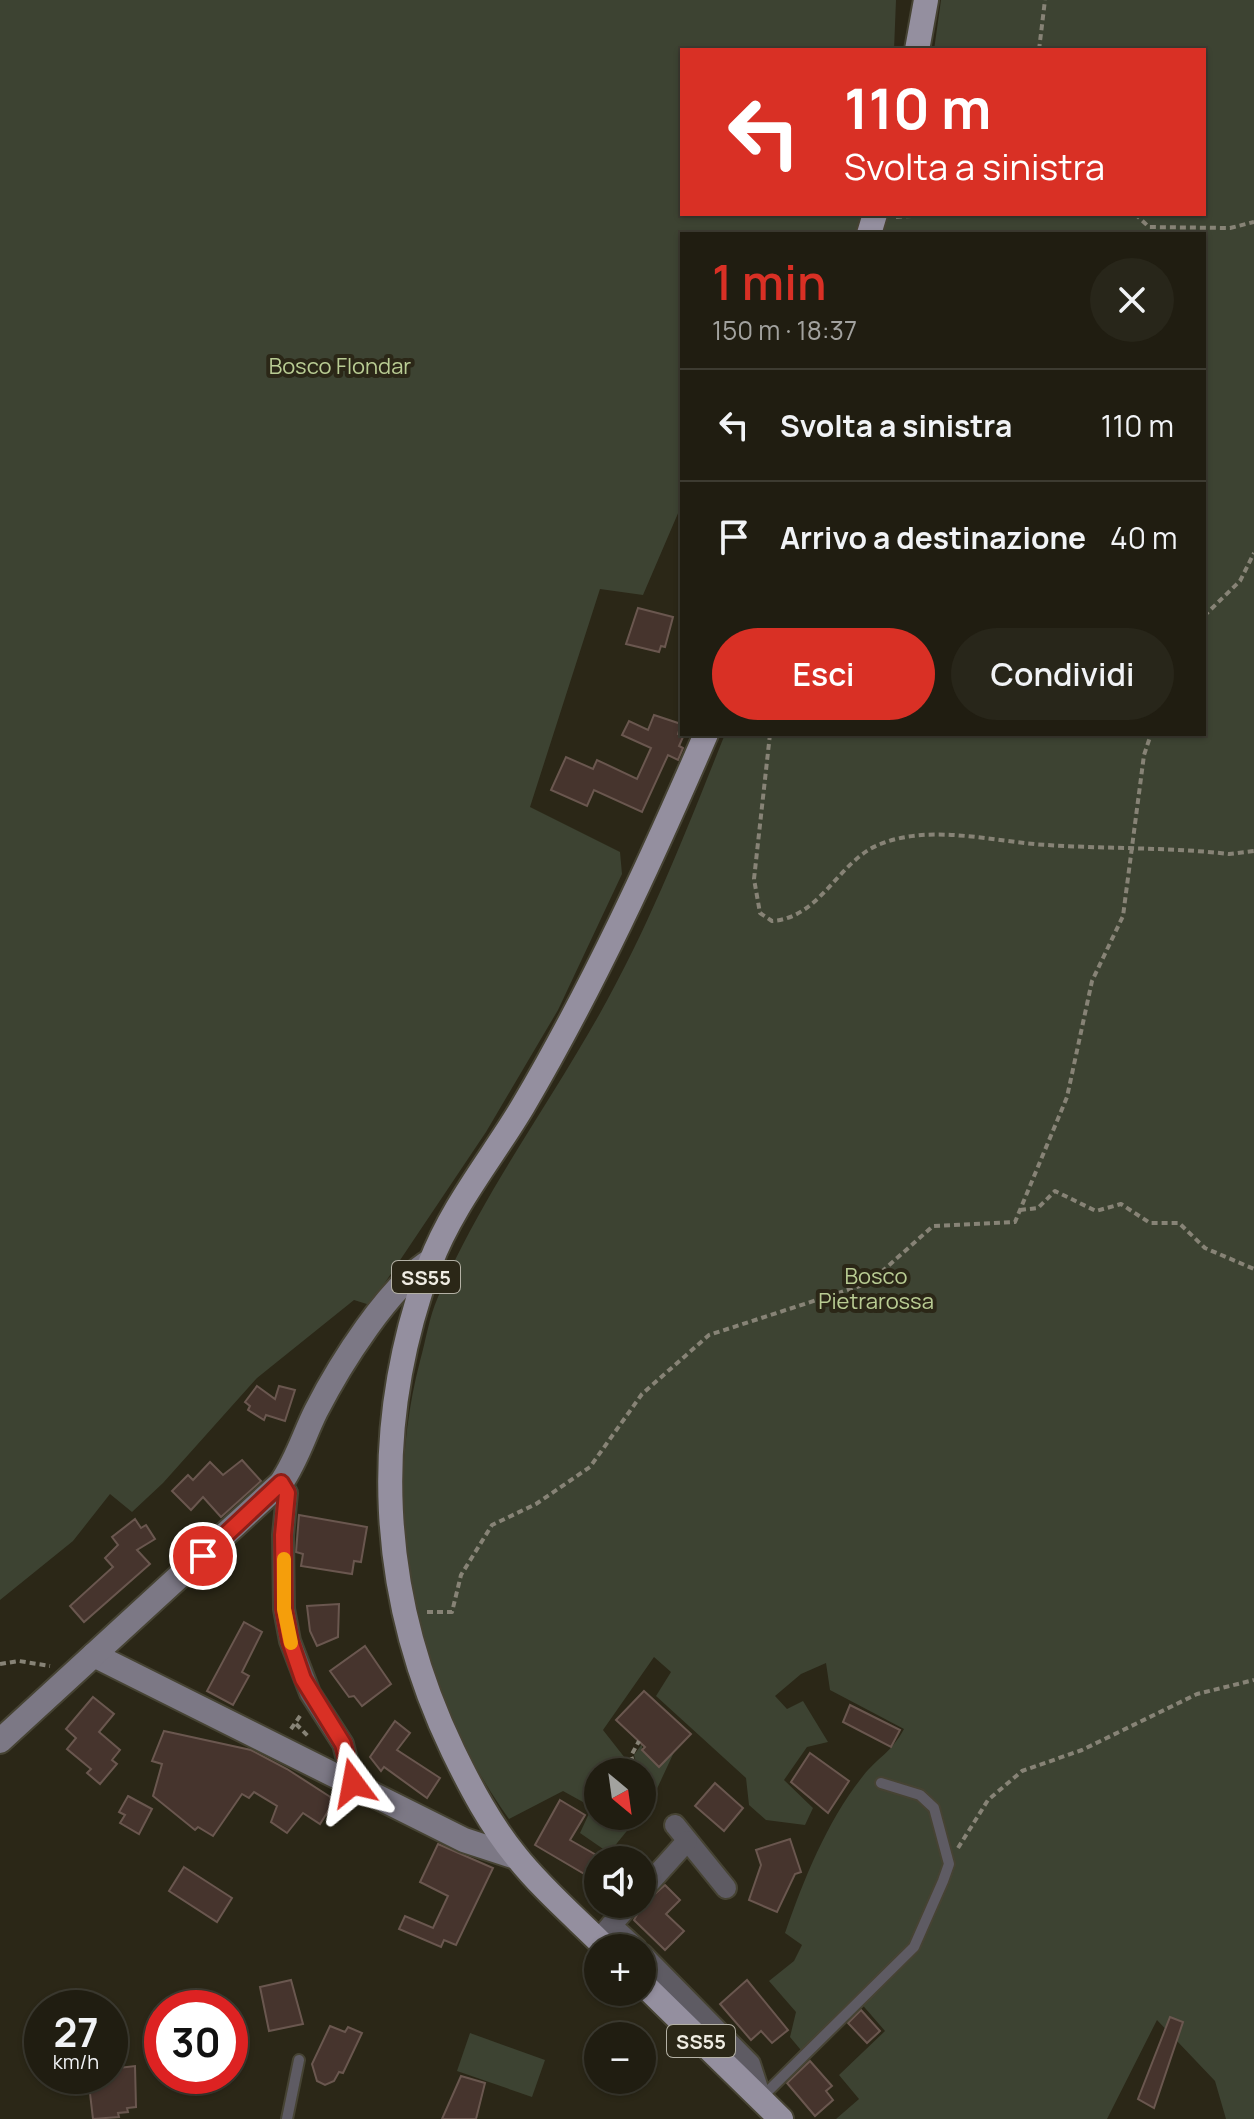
<!DOCTYPE html>
<html lang="it">
<head>
<meta charset="utf-8">
<style>
  :root { --surface:#201d11; --page:#28261a; --text:#f1f3f6; --muted:#a2a29f; --line:#3d3b31; --accent:#d93025 }
  body { margin:0; font-family:Manrope,sans-serif; background:var(--page); color:var(--text); height:100vh; display:flex; flex-direction:column; font-size:30px; white-space:nowrap }
  * { box-sizing:border-box; margin:0 }
  p { font-size:26px; color:var(--muted) }
  .icon { flex:none; width:44px; height:44px; fill:none; stroke:currentColor; stroke-width:2; stroke-linecap:round; stroke-linejoin:round }
  .map { position:relative; flex:1; overflow:hidden }
  .details { position:absolute; left:680px; top:232px; width:526px; height:504px; display:flex; flex-direction:column; background:var(--surface); border-radius:0px; box-shadow:0 2px 6px #0004,0 0 0 2px var(--line) }
  .details>* { flex:none }
  .guide { position:absolute; left:680px; top:48px; width:526px; height:168px; border-radius:0px; box-shadow:0 2px 6px #0004,0 0 0 2px var(--line); background:#d93025; color:#fff; overflow:hidden }
  .needle { width:52px; rotate:151deg }
  .fabs { position:absolute; left:584px; top:1758px; display:grid; gap:16px }
  .fabs a { display:grid; place-items:center; width:72px; height:72px; border-radius:50%; background:var(--surface); box-shadow:0 2px 6px #0004,0 0 0 2px var(--line); font-size:40px }
  .speed { position:absolute; left:24px; top:1990px; display:flex; gap:16px; font-size:40px; font-weight:700; text-align:center }
  .speed>* { display:grid; place-content:center; width:104px; height:104px; border-radius:50%; background:var(--surface); box-shadow:0 2px 6px #0004,0 0 0 2px var(--line); line-height:1 }
  .speed small { font-size:20px; font-weight:400 }
  .speed .limit { border:12px solid #d22; background:#fff; color:#111 }
  .pin { position:absolute; display:grid; place-items:center; width:68px; height:68px; color:#fff; margin:-34px; border:4px solid #fff; border-radius:50%; box-shadow:0 2px 8px #0007 }
  .me { position:absolute; width:88px; margin:-44px; rotate:347deg; stroke-linejoin:round; filter:drop-shadow(0 0 6px #0008) }
  .turn { display:flex; align-items:center; gap:28px; height:168px; padding:0 32px; font-size:36px }
  .turn .icon { width:104px; height:104px; stroke-width:2.5 }
  .turn b { display:block; font-size:56px; line-height:68px }
  .round { display:grid; place-items:center; flex:none; width:84px; height:84px; border-radius:42px; background:var(--page) }
  .overview { display:flex; align-items:center; justify-content:space-between; height:136px; padding:0 32px }
  h1 { font-size:48px; font-weight:600; line-height:60px; color:var(--accent) }
  .primary-button { display:flex; gap:16px; margin-top:auto; padding:16px 32px }
  .primary-button a { flex:1; height:92px; border-radius:48px; background:var(--accent); color:#fff; font-size:32px; font-weight:600; line-height:92px; text-align:center }
  .primary-button a+a { background:var(--page); color:var(--text) }
  ul { padding:0; list-style:none }
  li { display:flex; align-items:center; gap:24px; height:112px; padding:0 32px; border-top:2px solid var(--line) }
  li div { flex:1 }
  li b { display:block; font-size:30px }
  li em { font-style:normal }
  .map>svg:first-child { display:block }
  .green { fill:#3d4332 }
  .building { fill:#46342d; stroke:#6a574f; stroke-width:2 }
  .lines { fill:none; stroke-linecap:round; stroke-linejoin:round }
  .lane-casing { stroke:#464333; stroke-width:14 }
  .street-casing { stroke:#464333; stroke-width:24 }
  .secondary-casing { stroke:#464333; stroke-width:28 }
  .primary-casing { stroke:#464333; stroke-width:28 }
  .path { stroke:#878376; stroke-width:4; stroke-dasharray:6 4; stroke-linecap:butt }
  .lane { stroke:#5e5b63; stroke-width:10 }
  .street { stroke:#5e5b63; stroke-width:20 }
  .secondary { stroke:#7c7885; stroke-width:24 }
  .primary { stroke:#948f9f; stroke-width:24 }
  .route-casing { stroke:#8d1f18; stroke-width:20 }
  .route { stroke:#d93025; stroke-width:14 }
  .slow { stroke:#f59e0b; stroke-width:14 }
  .labels { text-anchor:middle; dominant-baseline:central; stroke-width:8; stroke-linejoin:round; paint-order:stroke }
  .shield { fill:#2b2717; stroke:#b4b1a5; stroke-width:2 }
  .shield-label { font-size:20px; font-weight:bold; fill:#efece2 }
  .park-label { font-size:22px; fill:#b9cc93; stroke:#2b2717 }
</style>
</head>
<body>
<div class="map">
<svg width="1254" height="2119" viewBox="0 0 1254 2119">
  <rect width="100%" height="100%" fill="#2b2717"/>
  <!-- green -->
  <g class="green">
    <path d="M 0,0 L 896,0 L 894,50 L 682,50 L 682,214 L 861,214 L 855,234 L 682,234 L 682,504 L 643,595 L 600,589 L 530,807 L 620,852 L 622,874 L 558,1010 L 486,1132 L 370,1305 L 354,1300 L 257,1378 L 163,1483 L 132,1512 L 110,1494 L 73,1541 L 0,1600 Z"/>
    <path d="M 941,0 L 1254,0 L 1254,2119 L 1226,2119 L 1215,2081 L 1157,2020 L 1107,2119 L 836,2119 L 859,2099 L 839,2075 L 885,2031 L 859,2001 L 805,2055 L 790,2037 L 796,2012 L 769,1981 L 794,1961 L 802,1945 L 785,1933 C 804,1879 827,1821 863,1776 C 878,1757 891,1753 904,1729 L 830,1690 L 826,1663 L 801,1674 L 775,1696 L 787,1709 L 803,1701 L 828,1742 L 807,1747 L 784,1780 L 813,1808 L 805,1825 L 766,1820 L 749,1805 L 746,1778 L 656,1696 L 671,1672 L 654,1657 L 603,1730 L 636,1772 L 598,1772 L 598,1816 L 639,1816 L 609,1853 L 580,1833 L 592,1807 L 563,1791 L 509,1819 C 414,1686 379,1519 420,1361 C 426,1340 429,1317 438,1297 C 481,1197 546,1109 599,1015 C 650,925 687,829 725,734 L 1204,734 L 1204,234 L 880,234 L 886,214 L 1204,214 L 1204,50 L 934,50 Z"/>
    <path d="M 642,1744 L 642,1751 L 659,1766 L 675,1750 L 655,1793 L 637,1767 L 634,1755 Z"/>
    <path d="M 470,2033 L 545,2060 L 532,2097 L 457,2071 Z"/>
  </g>
  <!-- building -->
  <g class="building">
    <path d="M 638,608 L 673,617 L 665,647 L 661,646 L 659,652 L 626,644 Z"/>
    <path d="M 654,715 L 681,724 L 678,734 L 683,737 L 679,746 L 683,748 L 678,760 L 668,755 L 642,812 L 594,790 L 587,806 L 551,790 L 566,757 L 593,769 L 597,760 L 637,779 L 651,748 L 622,735 L 629,721 L 648,730 Z"/>
    <path d="M 257,1386 L 275,1399 L 279,1386 L 295,1390 L 285,1421 L 266,1415 L 264,1420 L 248,1410 L 250,1406 L 245,1402 Z"/>
    <path d="M 242,1460 L 261,1481 L 221,1517 L 203,1497 L 191,1510 L 172,1491 L 188,1475 L 193,1480 L 210,1462 L 223,1475 Z"/>
    <path d="M 299,1515 L 367,1527 L 361,1562 L 354,1561 L 352,1574 L 301,1566 L 303,1554 L 296,1552 Z"/>
    <path d="M 135,1519 L 141,1528 L 146,1525 L 155,1539 L 137,1550 L 150,1564 L 84,1622 L 70,1606 L 113,1567 L 105,1558 L 118,1545 L 112,1537 Z"/>
    <path d="M 339,1604 L 338,1637 L 317,1646 L 310,1631 L 307,1606 Z"/>
    <path d="M 244,1622 L 262,1632 L 242,1672 L 249,1676 L 233,1705 L 207,1691 Z"/>
    <path d="M 365,1646 L 391,1684 L 362,1706 L 354,1696 L 349,1697 L 330,1671 Z"/>
    <path d="M 644,1691 L 691,1734 L 659,1767 L 642,1750 L 645,1747 L 616,1720 Z"/>
    <path d="M 93,1697 L 114,1714 L 99,1732 L 120,1750 L 112,1760 L 117,1764 L 100,1784 L 87,1773 L 91,1769 L 67,1749 L 76,1738 L 66,1729 Z"/>
    <path d="M 850,1705 L 900,1730 L 891,1747 L 843,1722 Z"/>
    <path d="M 395,1721 L 410,1733 L 397,1750 L 440,1778 L 427,1798 L 384,1767 L 381,1771 L 370,1757 Z"/>
    <path d="M 164,1731 L 251,1750 L 287,1769 L 335,1800 L 320,1824 L 303,1813 L 287,1833 L 271,1822 L 277,1806 L 254,1792 L 249,1798 L 242,1794 L 213,1836 L 198,1827 L 195,1830 L 153,1796 L 162,1764 L 152,1761 Z"/>
    <path d="M 810,1753 L 849,1781 L 828,1813 L 791,1782 Z"/>
    <path d="M 715,1783 L 743,1808 L 724,1831 L 695,1806 Z"/>
    <path d="M 128,1796 L 152,1809 L 139,1834 L 120,1823 L 125,1815 L 119,1812 Z"/>
    <path d="M 560,1800 L 585,1815 L 570,1840 L 598,1856 L 598,1882 L 535,1845 Z"/>
    <path d="M 790,1839 L 801,1872 L 795,1874 L 777,1912 L 749,1900 L 761,1865 L 756,1850 Z"/>
    <path d="M 438,1844 L 493,1868 L 456,1945 L 444,1940 L 441,1947 L 399,1929 L 405,1916 L 433,1928 L 448,1896 L 420,1882 Z"/>
    <path d="M 184,1867 L 232,1898 L 217,1922 L 169,1891 Z"/>
    <path d="M 665,1885 L 680,1900 L 666,1914 L 684,1931 L 665,1950 L 634,1920 L 643,1904 Z"/>
    <path d="M 291,1980 L 303,2024 L 269,2031 L 260,1987 Z"/>
    <path d="M 747,1980 L 788,2030 L 772,2043 L 761,2031 L 751,2040 L 720,2004 Z"/>
    <path d="M 861,2010 L 880,2031 L 867,2043 L 848,2023 Z"/>
    <path d="M 1170,2017 L 1183,2022 L 1154,2108 L 1138,2099 Z"/>
    <path d="M 330,2026 L 345,2032 L 348,2027 L 362,2033 L 343,2073 L 339,2072 L 334,2081 L 325,2085 L 317,2081 L 312,2064 Z"/>
    <path d="M 810,2061 L 832,2086 L 826,2091 L 833,2100 L 815,2116 L 787,2083 Z"/>
    <path d="M 135,2066 L 136,2107 L 127,2108 L 128,2112 L 118,2113 L 119,2117 L 93,2119 L 88,2076 L 110,2076 L 110,2069 Z"/>
    <path d="M 461,2076 L 485,2083 L 476,2119 L 442,2119 Z"/>
  </g>
  <g class="lines">
    <!-- lane casing -->
    <g class="lane-casing">
      <g id="lane">
        <path d="M 618,1859 L 618,1860"/>
        <path d="M 761,2098 L 914,1947 L 943,1881 L 949,1864 L 934,1808 L 920,1795 L 881,1783"/>
        <path d="M 287,2119 L 299,2060"/>
      </g>
    </g>
    <!-- street casing -->
    <g class="street-casing">
      <g id="street">
        <path d="M 281,1483 L 287,1493 L 283,1535 L 284,1609 L 290,1641 L 310,1693 L 343,1744 L 353,1783"/>
        <path d="M 675,1825 L 726,1888"/>
        <path d="M 642,1891 L 687,1841"/>
        <path d="M 611,1925 L 636,1948"/>
        <path d="M 598,1940 L 630,1904"/>
        <path d="M 642,1954 L 750,2064 L 761,2098"/>
      </g>
    </g>
    <!-- secondary casing -->
    <g class="secondary-casing">
      <g id="secondary">
        <path d="M 94,1655 L 464,1840 L 516,1857"/>
        <path d="M 0,1741 L 281,1483 C 297,1460 304,1435 316,1411 C 339,1366 389,1285 432,1260"/>
      </g>
    </g>
    <!-- primary casing -->
    <g class="primary-casing">
      <g id="primary">
        <path d="M 917,50 L 926,0"/>
        <path d="M 869,234 L 875,214"/>
        <path d="M 606,1948 C 576,1918 542,1889 516,1856 C 490,1824 471,1788 453,1751 C 378,1595 370,1427 430,1264 C 452,1206 492,1158 523,1106 C 593,987 651,861 706,734"/>
        <path d="M 642,1983 L 781,2119"/>
      </g>
    </g>
    <!-- path -->
    <g class="path">
      <path d="M 1039,50 L 1045,0"/>
      <path d="M 1135,214 L 1149,227 L 1230,228 L 1254,222"/>
      <path d="M 896,217 L 942,214"/>
      <path d="M 1204,616 L 1240,581 L 1254,553"/>
      <path d="M 770,734 L 754,879 L 760,913 L 772,921 C 820,918 838,862 878,845 C 930,823 993,842 1047,845 C 1107,849 1168,847 1229,854 L 1254,851"/>
      <path d="M 1020,1210 L 1038,1208 L 1055,1191 L 1096,1211 L 1121,1204 L 1150,1223 L 1179,1223 L 1205,1248 L 1254,1269"/>
      <path d="M 427,1612 L 452,1612 L 461,1575 L 492,1525 L 536,1504 L 590,1467 L 642,1394 L 709,1335 L 869,1283 L 933,1226 L 1015,1222 L 1067,1097 L 1092,981 L 1123,916 L 1144,755 L 1151,734"/>
      <path d="M 0,1664 L 19,1661 L 50,1666"/>
      <path d="M 296,1724 L 310,1738"/>
      <path d="M 291,1729 L 302,1713"/>
      <path d="M 637,1772 L 631,1756 L 639,1741"/>
      <path d="M 642,1781 L 654,1799"/>
      <path d="M 958,1848 L 988,1800 L 1022,1771 L 1082,1750 L 1197,1694 L 1254,1680"/>
    </g>
    <!-- lane -->
    <use href="#lane" class="lane"/>
    <!-- street -->
    <use href="#street" class="street"/>
    <!-- secondary -->
    <use href="#secondary" class="secondary"/>
    <!-- primary -->
    <use href="#primary" class="primary"/>
  </g>
  <g class="lines">
    <!-- route casing -->
    <g class="route-casing">
      <path id="route" d="M 203,1556 L 281,1483 L 287,1493 L 283,1535 L 284,1609 L 290,1641 L 303,1679 L 343,1744 L 353,1783"/>
    </g>
    <!-- route -->
    <use href="#route" class="route"/>
    <!-- slow -->
    <path class="slow" d="M 284,1559 L 284,1609 L 291,1643"/>
  </g>
  <g class="labels">
    <!-- shield labels -->
    <g class="shield">
      <rect x="392" y="1261" width="68" height="32" rx="6"/>
      <rect x="667" y="2025" width="68" height="32" rx="6"/>
    </g>
    <g class="shield-label">
      <text x="426" y="1277">SS55</text>
      <text x="701" y="2041">SS55</text>
    </g>
    <!-- park labels -->
    <g class="park-label">
      <text x="340" y="366">Bosco Flondar</text>
      <text x="876" y="1276">Bosco<tspan x="876" dy="25">Pietrarossa</tspan></text>
    </g>
  </g>
</svg>
<div class="fabs">
<a><svg class="needle" viewBox="-14 -14 28 28"><path d="M0-13l5 13h-10z" fill="#e53935"/><path d="M0 13l5-13h-10z" fill="#a2a29f"/></svg></a>
<a><svg class="icon" aria-label="sound" viewBox="0 0 24 24"><path d="M4 9h4l5-4v14l-5-4H4zM17 9q2 3 0 6"/></svg></a>
<a>+</a>
<a>−</a>
</div>
<div class="speed"><div>27<small>km/h</small></div><div class="limit">30</div></div>
<div class="pin" style="left:203px;top:1556px;background:#d93025"><svg class="icon" aria-label="arrive" viewBox="0 0 24 24"><path d="M6 21V4h12l-3 4 3 4H6"/></svg></div>
<svg class="me" style="left:353px;top:1783px" viewBox="-20 -20 40 40"><path d="M0-17L14 15 0 8-14 15z" fill="#d93025" stroke="#fff" stroke-width="4"/></svg>
<div class="guide">
<div class="turn"><svg class="icon" aria-label="left" viewBox="0 0 24 24"><path d="M17 20v-9H6M10 6l-5 5 5 5"/></svg><div><b>110 m</b>Svolta a sinistra</div></div>
</div>
<section class="details">
<div class="overview"><div><h1>1 min</h1><p>150 m · 18:37</p></div><a class="round"><svg class="icon" aria-label="close" viewBox="0 0 24 24"><path d="M6 6l12 12M18 6L6 18"/></svg></a></div>
<ul>
<li><svg class="icon" aria-label="left" viewBox="0 0 24 24"><path d="M17 20v-9H6M10 6l-5 5 5 5"/></svg><div><b>Svolta a sinistra</b></div><em>110 m</em></li>
<li><svg class="icon" aria-label="arrive" viewBox="0 0 24 24"><path d="M6 21V4h12l-3 4 3 4H6"/></svg><div><b>Arrivo a destinazione</b></div><em>40 m</em></li>
</ul>
<div class="primary-button"><a>Esci</a><a>Condividi</a></div>
</section>
</div>
</body>
</html>
